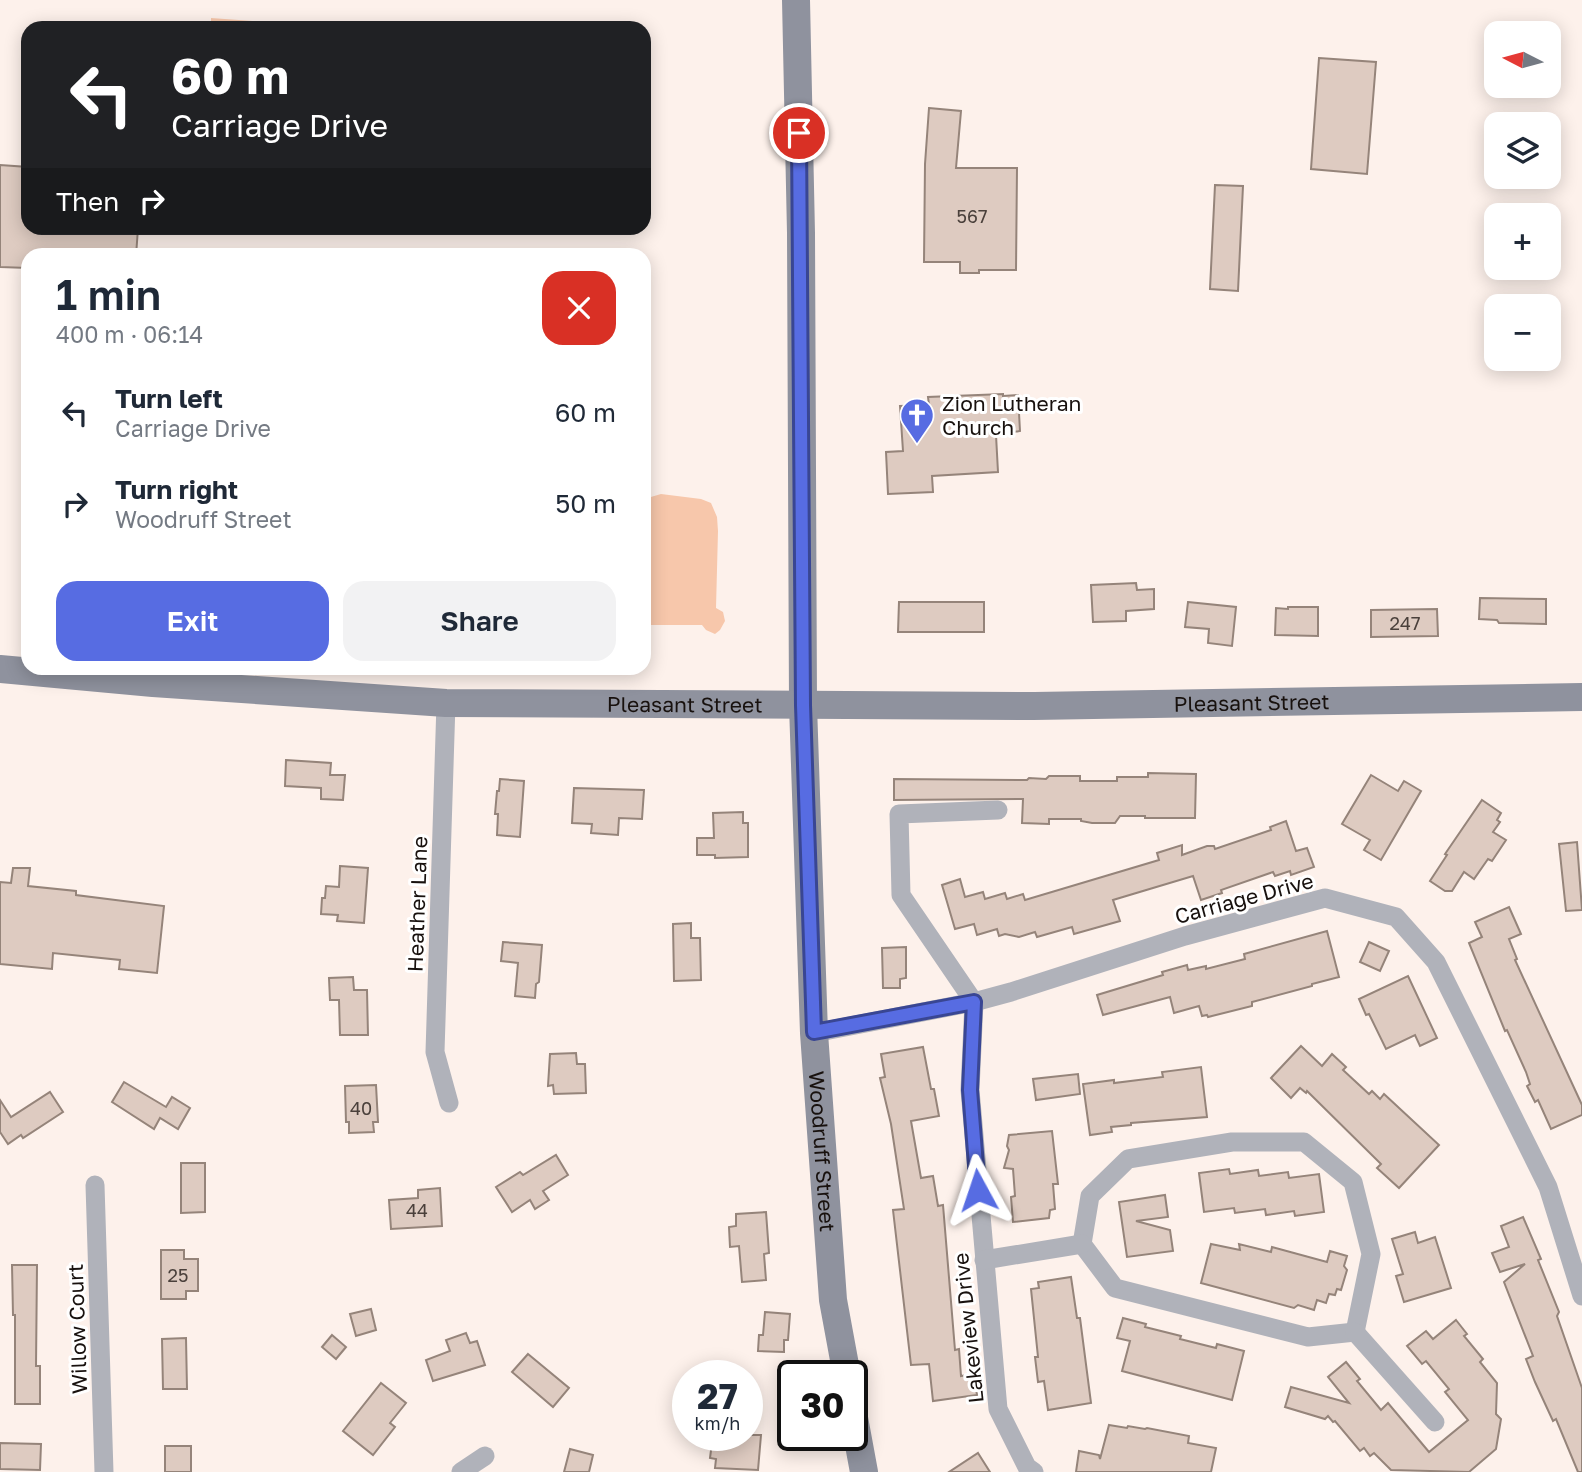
<!DOCTYPE html>
<html lang="en">
<head>
<meta charset="utf-8">
<style>
  :root { --surface:#fff; --page:#f2f2f3; --text:#1f2937; --muted:#747a83; --accent:#576ce2 }
  body { margin:0; font-family:"Golos Text",sans-serif; background:var(--page); color:var(--text); height:100vh; display:flex; flex-direction:column; font-size:26px; white-space:nowrap }
  * { box-sizing:border-box; margin:0 }
  p { font-size:23px; color:var(--muted) }
  .icon { flex:none; width:38px; height:38px; fill:none; stroke:currentColor; stroke-width:2; stroke-linecap:round; stroke-linejoin:round }
  .map { position:relative; flex:1; overflow:hidden }
  .panel { position:absolute; left:21px; top:248px; width:630px; height:427px; display:flex; flex-direction:column; background:var(--surface); border-radius:21px; box-shadow:0 4px 18px #0003 }
  .panel>* { flex:none }
  .top-card { position:absolute; left:21px; top:21px; width:630px; height:214px; border-radius:21px; box-shadow:0 4px 18px #0003; background:#202124; color:#fff; overflow:hidden }
  .needle { width:46px; rotate:276deg }
  .buttons { position:absolute; left:1484px; top:21px; display:grid; gap:14px }
  .buttons a { display:grid; place-items:center; width:77px; height:77px; border-radius:14px; background:var(--surface); box-shadow:0 4px 18px #0003; font-size:35px }
  .speed { position:absolute; left:672px; top:1360px; display:flex; gap:14px; font-size:35px; font-weight:700; text-align:center }
  .speed>* { display:grid; place-content:center; width:91px; height:91px; border-radius:50%; background:var(--surface); box-shadow:0 4px 18px #0003; line-height:1 }
  .speed small { font-size:18px; font-weight:400 }
  .speed .limit { border:4px solid #111; border-radius:10px; background:#fff; color:#111 }
  .pin { position:absolute; display:grid; place-items:center; width:60px; height:60px; color:#fff; margin:-30px; border:4px solid #fff; border-radius:50%; box-shadow:0 2px 7px #0007 }
  .me { position:absolute; width:77px; margin:-38px; rotate:355deg; stroke-linejoin:round; filter:drop-shadow(0 0 5px #0008) }
  .turn { display:flex; align-items:center; gap:24px; height:147px; padding:0 35px; font-size:32px }
  .turn .icon { width:91px; height:91px; stroke-width:2.5 }
  .turn b { display:block; font-size:49px; line-height:60px }
  .then { display:flex; align-items:center; height:66px; padding:0 35px; background:#0003; gap:14px; font-size:26px }
  .round { display:grid; place-items:center; flex:none; width:74px; height:74px; border-radius:21px; background:var(--page) }
  .overview { display:flex; align-items:center; justify-content:space-between; height:119px; padding:0 35px }
  h1 { font-size:42px; font-weight:600; line-height:52px }
  .primary-button { display:flex; gap:14px; margin-top:auto; padding:14px 35px }
  .primary-button a { flex:1; height:80px; border-radius:21px; background:var(--accent); color:#fff; font-size:28px; font-weight:600; line-height:80px; text-align:center }
  .primary-button a+a { background:var(--page); color:var(--text) }
  ul { padding:0; list-style:none }
  li { display:flex; align-items:center; gap:21px; height:91px; padding:0 35px }
  li div { flex:1 }
  li b { display:block; font-size:26px }
  li em { font-style:normal }
  .map>svg:first-child { display:block }
  .green { fill:#f7c7ab }
  .building { fill:#decbc1; stroke:#95847a; stroke-width:2 }
  .lines { fill:none; stroke-linecap:round; stroke-linejoin:round }
  .street { stroke:#b0b2ba; stroke-width:19 }
  .secondary { stroke:#8f929e; stroke-width:28 }
  .route-casing { stroke:#394693; stroke-width:18 }
  .route { stroke:#576ce2; stroke-width:12 }
  .labels { text-anchor:middle; dominant-baseline:central; stroke-width:6; stroke-linejoin:round; paint-order:stroke }
  .number-label { font-size:18px; fill:#4a403b }
  .poi-label { font-size:21px; fill:#18110e; stroke:#fff; text-anchor:start }
  .street-label { font-size:21px; fill:#18110e; stroke:#fff }
</style>
</head>
<body>
<div class="map">
<svg width="1582" height="1472" viewBox="0 0 1582 1472">
  <rect width="100%" height="100%" fill="#fdf1eb"/>
  <!-- green -->
  <g class="green">
    <path d="M 211,18 L 354,28 L 211,28 Z"/>
    <path d="M 644,69 C 654,84 652,104 644,119 Z"/>
    <path d="M 661,494 L 701,499 L 711,503 L 717,517 L 718,531 L 716,608 L 723,612 L 725,621 L 720,630 L 715,634 L 706,630 L 702,625 L 644,625 L 644,499 Z"/>
  </g>
  <!-- building -->
  <g class="building">
    <path d="M 1319,58 L 1376,62 L 1367,174 L 1311,169 Z"/>
    <path d="M 929,108 L 961,111 L 956,168 L 1017,168 L 1016,270 L 979,270 L 979,273 L 960,273 L 960,262 L 924,262 L 925,164 Z"/>
    <path d="M 0,165 L 28,167 L 28,228 L 138,228 L 136,256 L 28,256 L 28,268 L 0,267 Z"/>
    <path d="M 1215,185 L 1243,186 L 1238,291 L 1210,289 Z"/>
    <path d="M 1003,394 L 1003,396 L 1018,395 L 1020,431 L 996,435 L 998,472 L 932,476 L 933,492 L 888,494 L 886,452 L 903,451 L 900,406 L 929,405 L 928,397 Z"/>
    <path d="M 1136,583 L 1137,590 L 1154,589 L 1154,609 L 1126,611 L 1126,621 L 1093,622 L 1091,585 Z"/>
    <path d="M 1480,598 L 1546,599 L 1546,624 L 1499,623 L 1497,620 L 1479,619 Z"/>
    <path d="M 899,602 L 984,602 L 984,632 L 898,632 Z"/>
    <path d="M 1188,602 L 1236,607 L 1232,646 L 1208,643 L 1209,629 L 1185,627 Z"/>
    <path d="M 1288,607 L 1318,607 L 1318,636 L 1275,635 L 1276,608 L 1288,609 Z"/>
    <path d="M 1437,609 L 1438,636 L 1371,637 L 1371,610 Z"/>
    <path d="M 286,760 L 331,763 L 330,775 L 345,775 L 343,800 L 321,799 L 321,788 L 285,786 Z"/>
    <path d="M 1148,773 L 1196,774 L 1195,818 L 1145,818 L 1145,816 L 1120,816 L 1115,823 L 1092,823 L 1081,821 L 1081,819 L 1049,819 L 1049,824 L 1022,823 L 1023,799 L 894,800 L 894,779 L 1027,780 L 1029,778 L 1046,779 L 1049,776 L 1080,776 L 1080,781 L 1117,781 L 1117,777 L 1148,777 Z"/>
    <path d="M 1371,775 L 1398,791 L 1404,781 L 1421,791 L 1381,860 L 1364,850 L 1370,840 L 1342,824 Z"/>
    <path d="M 500,779 L 524,781 L 520,837 L 497,835 L 498,814 L 495,814 L 497,791 L 499,791 Z"/>
    <path d="M 574,788 L 644,790 L 642,819 L 619,818 L 618,835 L 591,833 L 592,824 L 572,823 Z"/>
    <path d="M 1482,800 L 1501,813 L 1497,820 L 1500,822 L 1493,832 L 1506,840 L 1492,861 L 1488,859 L 1474,879 L 1464,872 L 1452,891 L 1445,891 L 1430,881 L 1447,855 L 1445,854 Z"/>
    <path d="M 743,812 L 743,823 L 748,823 L 748,857 L 715,858 L 715,855 L 697,855 L 697,838 L 714,838 L 713,813 Z"/>
    <path d="M 1286,821 L 1296,851 L 1307,848 L 1314,867 L 1291,875 L 1290,871 L 1275,876 L 1273,872 L 1221,890 L 1222,893 L 1201,900 L 1193,876 L 1113,900 L 1120,921 L 1074,934 L 1072,927 L 1037,937 L 1035,932 L 1019,937 L 1005,934 L 999,936 L 997,929 L 977,935 L 974,924 L 955,929 L 942,885 L 960,879 L 965,897 L 983,892 L 985,899 L 1005,893 L 1007,899 L 1023,894 L 1025,900 L 1159,860 L 1157,853 L 1182,845 L 1182,855 L 1207,846 L 1214,846 L 1215,849 L 1271,830 L 1270,827 Z"/>
    <path d="M 1577,842 L 1582,910 L 1566,911 L 1559,844 Z"/>
    <path d="M 340,866 L 368,868 L 364,923 L 337,921 L 338,915 L 321,914 L 322,898 L 325,898 L 326,886 L 339,887 Z"/>
    <path d="M 13,868 L 30,868 L 28,886 L 76,891 L 76,895 L 164,906 L 157,973 L 119,969 L 120,960 L 53,953 L 52,969 L 0,964 L 0,882 L 11,883 Z"/>
    <path d="M 1509,907 L 1521,934 L 1509,939 L 1517,959 L 1515,960 L 1582,1105 L 1582,1115 L 1551,1129 L 1538,1100 L 1535,1102 L 1527,1086 L 1530,1084 L 1526,1072 L 1507,1030 L 1505,1031 L 1469,943 L 1482,937 L 1475,922 Z"/>
    <path d="M 691,923 L 691,938 L 700,938 L 701,980 L 674,981 L 673,924 Z"/>
    <path d="M 1327,931 L 1339,977 L 1312,984 L 1312,986 L 1252,1002 L 1252,1006 L 1208,1017 L 1207,1015 L 1202,1016 L 1199,1006 L 1174,1013 L 1170,997 L 1103,1015 L 1097,995 L 1163,975 L 1162,972 L 1187,965 L 1188,970 L 1206,966 L 1206,969 L 1245,959 L 1244,954 Z"/>
    <path d="M 503,942 L 542,945 L 539,982 L 536,984 L 535,998 L 515,996 L 518,963 L 501,961 Z"/>
    <path d="M 1369,942 L 1389,951 L 1380,971 L 1360,962 Z"/>
    <path d="M 906,947 L 906,978 L 900,979 L 900,988 L 883,988 L 882,948 Z"/>
    <path d="M 1408,976 L 1437,1038 L 1420,1046 L 1415,1035 L 1386,1049 L 1369,1014 L 1366,1015 L 1359,999 Z"/>
    <path d="M 353,977 L 354,990 L 367,990 L 368,1035 L 340,1035 L 339,1000 L 330,1000 L 329,978 Z"/>
    <path d="M 1301,1046 L 1322,1066 L 1332,1054 L 1346,1067 L 1343,1070 L 1369,1094 L 1372,1091 L 1380,1099 L 1384,1094 L 1439,1145 L 1399,1188 L 1377,1168 L 1381,1164 L 1307,1091 L 1306,1093 L 1300,1088 L 1291,1098 L 1271,1078 Z"/>
    <path d="M 923,1047 L 931,1089 L 934,1089 L 939,1116 L 911,1121 L 921,1178 L 933,1176 L 938,1206 L 943,1205 L 955,1350 L 959,1349 L 961,1376 L 974,1374 L 977,1395 L 933,1401 L 929,1364 L 911,1365 L 893,1210 L 904,1209 L 891,1124 L 880,1078 L 885,1077 L 881,1054 Z"/>
    <path d="M 576,1053 L 577,1064 L 585,1064 L 586,1093 L 554,1094 L 553,1085 L 548,1086 L 550,1054 Z"/>
    <path d="M 1201,1067 L 1207,1117 L 1131,1123 L 1131,1125 L 1111,1127 L 1112,1132 L 1090,1135 L 1083,1084 L 1114,1080 L 1114,1083 L 1163,1077 L 1162,1072 Z"/>
    <path d="M 1078,1074 L 1080,1094 L 1036,1100 L 1033,1079 Z"/>
    <path d="M 124,1082 L 166,1107 L 172,1097 L 190,1108 L 178,1129 L 160,1118 L 154,1129 L 112,1102 Z"/>
    <path d="M 376,1085 L 378,1122 L 373,1122 L 374,1132 L 349,1133 L 349,1122 L 346,1122 L 345,1086 Z"/>
    <path d="M 50,1092 L 63,1112 L 23,1138 L 21,1135 L 8,1144 L 0,1132 L 0,1100 L 11,1117 Z"/>
    <path d="M 1052,1131 L 1058,1184 L 1053,1184 L 1055,1209 L 1050,1210 L 1049,1218 L 1013,1222 L 1011,1197 L 1015,1196 L 1013,1169 L 1004,1168 L 1009,1150 L 1007,1146 L 1009,1135 Z"/>
    <path d="M 556,1155 L 568,1175 L 543,1191 L 549,1200 L 535,1209 L 530,1200 L 512,1212 L 496,1187 L 520,1172 L 523,1175 Z"/>
    <path d="M 181,1163 L 205,1163 L 205,1212 L 181,1213 Z"/>
    <path d="M 1229,1169 L 1230,1174 L 1258,1170 L 1259,1176 L 1288,1172 L 1289,1178 L 1319,1174 L 1324,1212 L 1295,1216 L 1294,1211 L 1266,1215 L 1265,1209 L 1235,1213 L 1234,1208 L 1204,1212 L 1199,1173 Z"/>
    <path d="M 440,1188 L 442,1226 L 391,1229 L 389,1200 L 418,1198 L 418,1190 Z"/>
    <path d="M 1165,1195 L 1168,1217 L 1136,1221 L 1170,1230 L 1173,1251 L 1127,1257 L 1119,1202 Z"/>
    <path d="M 766,1212 L 769,1253 L 764,1254 L 766,1280 L 742,1282 L 739,1246 L 730,1247 L 729,1227 L 736,1226 L 736,1214 Z"/>
    <path d="M 1523,1217 L 1541,1259 L 1538,1260 L 1559,1312 L 1557,1316 L 1582,1388 L 1582,1472 L 1578,1472 L 1556,1419 L 1553,1421 L 1535,1382 L 1526,1359 L 1533,1356 L 1504,1282 L 1525,1264 L 1500,1272 L 1492,1253 L 1509,1247 L 1501,1226 Z"/>
    <path d="M 1415,1232 L 1418,1243 L 1435,1237 L 1451,1288 L 1404,1302 L 1396,1276 L 1403,1274 L 1392,1239 Z"/>
    <path d="M 1211,1244 L 1240,1250 L 1239,1244 L 1271,1252 L 1272,1247 L 1327,1262 L 1330,1251 L 1347,1256 L 1344,1266 L 1347,1270 L 1341,1290 L 1337,1289 L 1335,1295 L 1329,1294 L 1326,1303 L 1317,1300 L 1314,1310 L 1298,1305 L 1294,1308 L 1201,1283 Z"/>
    <path d="M 161,1250 L 184,1250 L 184,1259 L 198,1259 L 198,1291 L 186,1291 L 186,1299 L 161,1299 Z"/>
    <path d="M 12,1265 L 37,1265 L 36,1366 L 40,1366 L 40,1404 L 15,1404 L 15,1315 L 13,1315 Z"/>
    <path d="M 1071,1277 L 1077,1318 L 1080,1318 L 1091,1403 L 1048,1410 L 1044,1381 L 1038,1382 L 1035,1357 L 1038,1357 L 1031,1289 L 1039,1288 L 1038,1282 Z"/>
    <path d="M 371,1309 L 376,1330 L 356,1336 L 350,1314 Z"/>
    <path d="M 765,1312 L 790,1314 L 788,1340 L 784,1340 L 784,1352 L 758,1351 L 759,1335 L 763,1335 Z"/>
    <path d="M 1123,1318 L 1146,1324 L 1145,1327 L 1181,1336 L 1180,1339 L 1216,1348 L 1217,1344 L 1244,1351 L 1232,1400 L 1122,1371 L 1130,1341 L 1117,1338 Z"/>
    <path d="M 1456,1320 L 1467,1334 L 1464,1336 L 1483,1359 L 1480,1362 L 1497,1383 L 1496,1414 L 1501,1419 L 1496,1449 L 1469,1472 L 1391,1470 L 1374,1453 L 1370,1456 L 1364,1448 L 1360,1451 L 1335,1421 L 1333,1422 L 1328,1416 L 1325,1419 L 1285,1407 L 1291,1387 L 1349,1403 L 1328,1377 L 1346,1362 L 1360,1379 L 1357,1381 L 1381,1410 L 1388,1403 L 1429,1452 L 1468,1420 L 1445,1392 L 1449,1389 L 1426,1361 L 1422,1364 L 1407,1346 L 1426,1331 L 1433,1339 Z"/>
    <path d="M 466,1333 L 470,1343 L 477,1341 L 485,1365 L 433,1381 L 426,1360 L 450,1351 L 446,1340 Z"/>
    <path d="M 332,1335 L 346,1347 L 336,1359 L 322,1347 Z"/>
    <path d="M 186,1338 L 187,1389 L 163,1389 L 162,1339 Z"/>
    <path d="M 528,1354 L 569,1388 L 553,1407 L 512,1372 Z"/>
    <path d="M 381,1383 L 406,1403 L 390,1423 L 395,1427 L 373,1455 L 343,1431 Z"/>
    <path d="M 1109,1425 L 1127,1428 L 1128,1426 L 1145,1429 L 1147,1428 L 1189,1436 L 1188,1443 L 1216,1448 L 1211,1472 L 1076,1472 L 1079,1451 L 1099,1455 L 1100,1459 Z"/>
    <path d="M 713,1435 L 761,1435 L 758,1470 L 715,1468 L 716,1459 L 710,1458 Z"/>
    <path d="M 0,1443 L 41,1444 L 40,1470 L 0,1469 Z"/>
    <rect x="165" y="1446" width="26" height="26"/>
    <path d="M 570,1449 L 593,1455 L 589,1472 L 564,1472 Z"/>
    <path d="M 978,1453 L 990,1472 L 949,1472 Z"/>
  </g>
  <g class="lines">
    <!-- street -->
    <g class="street">
      <path d="M 446,703 L 435,1052 L 449,1103"/>
      <path d="M 998,810 L 899,814 L 901,895 L 974,1002 L 970,1090 L 998,1409 L 1027,1467 L 1034,1472"/>
      <path d="M 814,1033 L 974,1002 L 1011,992 L 1185,936 L 1325,898 L 1396,917 L 1436,962 L 1548,1187 L 1582,1296"/>
      <path d="M 1232,1142 L 1304,1142 L 1353,1182 L 1371,1254 L 1355,1332 L 1308,1337 L 1115,1288 L 1082,1244 L 1090,1196 L 1128,1159 Z"/>
      <path d="M 95,1185 L 104,1472"/>
      <path d="M 984,1260 L 1082,1244"/>
      <path d="M 1355,1332 L 1435,1422"/>
      <path d="M 461,1472 L 485,1456"/>
    </g>
    <!-- secondary -->
    <g class="secondary">
      <path id="s1" d="M 796,0 L 801,233 L 803,705 L 814,1033 L 833,1300 L 847,1376"/>
      <path id="s2" d="M 0,669 L 153,683 L 446,703 L 1034,706 L 1582,697"/>
      <path d="M 852,1407 L 864,1472"/>
    </g>
  </g>
  <g class="lines">
    <!-- route casing -->
    <g class="route-casing">
      <path id="route" d="M 799,133 L 803,705 L 814,1032 L 974,1002 L 970,1090 L 978,1190"/>
    </g>
    <!-- route -->
    <use href="#route" class="route"/>
  </g>
  <!-- icons -->
  <defs>
    <g id="church-pin" transform="scale(1.75)"><path d="M0 17L-7.5 6A9.5 9.5 0 1 1 7.5 6Z" fill="#576ce2" stroke="#fff"/><path d="M-1.2-6h2.4v3.5h3.3v2.4h-3.3V6h-2.4V-.1h-3.3v-2.4h3.3Z" fill="#fff"/></g>
  </defs>
  <g fill-rule="evenodd">
    <use href="#church-pin" x="917" y="415"/>
  </g>
  <g class="labels">
    <!-- number labels -->
    <g class="number-label">
      <text x="972" y="216">567</text>
      <text x="1405" y="623">247</text>
      <text x="361" y="1108">40</text>
      <text x="417" y="1210">44</text>
      <text x="178" y="1275">25</text>
    </g>
    <!-- poi labels -->
    <g class="poi-label">
      <text x="942" y="403">Zion Lutheran<tspan x="942" dy="24">Church</tspan></text>
    </g>
    <!-- street labels -->
    <g class="street-label">
      <text stroke="none"><textPath href="#s2" startOffset="1253">Pleasant Street</textPath></text>
      <text stroke="none"><textPath href="#s2" startOffset="686">Pleasant Street</textPath></text>
      <text transform="translate(1244 898) rotate(-15)">Carriage Drive</text>
      <text transform="translate(417 904) rotate(-88)">Heather Lane</text>
      <text stroke="none"><textPath href="#s1" startOffset="1152">Woodruff Street</textPath></text>
      <text transform="translate(968 1328) rotate(-96)">Lakeview Drive</text>
      <text transform="translate(77 1329) rotate(-92)">Willow Court</text>
    </g>
  </g>
</svg>
<div class="buttons">
<a><svg class="needle" viewBox="-14 -14 28 28"><path d="M0-13l5 13h-10z" fill="#e53935"/><path d="M0 13l5-13h-10z" fill="#747a83"/></svg></a>
<a><svg class="icon" aria-label="layers" viewBox="0 0 24 24"><path d="M12 4l9 5-9 5-9-5zM3 14l9 5 9-5"/></svg></a>
<a>+</a>
<a>−</a>
</div>
<div class="speed"><div>27<small>km/h</small></div><div class="limit">30</div></div>
<div class="pin" style="left:799px;top:133px;background:#d93025"><svg class="icon" aria-label="arrive" viewBox="0 0 24 24"><path d="M6 21V4h12l-3 4 3 4H6"/></svg></div>
<svg class="me" style="left:978px;top:1190px" viewBox="-20 -20 40 40"><path d="M0-17L14 15 0 8-14 15z" fill="#576ce2" stroke="#fff" stroke-width="4"/></svg>
<div class="top-card">
<div class="turn"><svg class="icon" aria-label="left" viewBox="0 0 24 24"><path d="M17 20v-9H6M10 6l-5 5 5 5"/></svg><div><b>60 m</b>Carriage Drive</div></div>
<div class="then">Then<svg class="icon" aria-label="right" viewBox="0 0 24 24"><path d="M7 20v-9h11M14 6l5 5-5 5"/></svg></div>
</div>
<section class="panel">
<div class="overview"><div><h1>1 min</h1><p>400 m · 06:14</p></div><a class="round" style="background:#d93025;color:#fff"><svg class="icon" aria-label="close" viewBox="0 0 24 24"><path d="M6 6l12 12M18 6L6 18"/></svg></a></div>
<ul>
<li><svg class="icon" aria-label="left" viewBox="0 0 24 24"><path d="M17 20v-9H6M10 6l-5 5 5 5"/></svg><div><b>Turn left</b><p>Carriage Drive</p></div><em>60 m</em></li>
<li><svg class="icon" aria-label="right" viewBox="0 0 24 24"><path d="M7 20v-9h11M14 6l5 5-5 5"/></svg><div><b>Turn right</b><p>Woodruff Street</p></div><em>50 m</em></li>
</ul>
<div class="primary-button"><a>Exit</a><a>Share</a></div>
</section>
</div>
</body>
</html>
